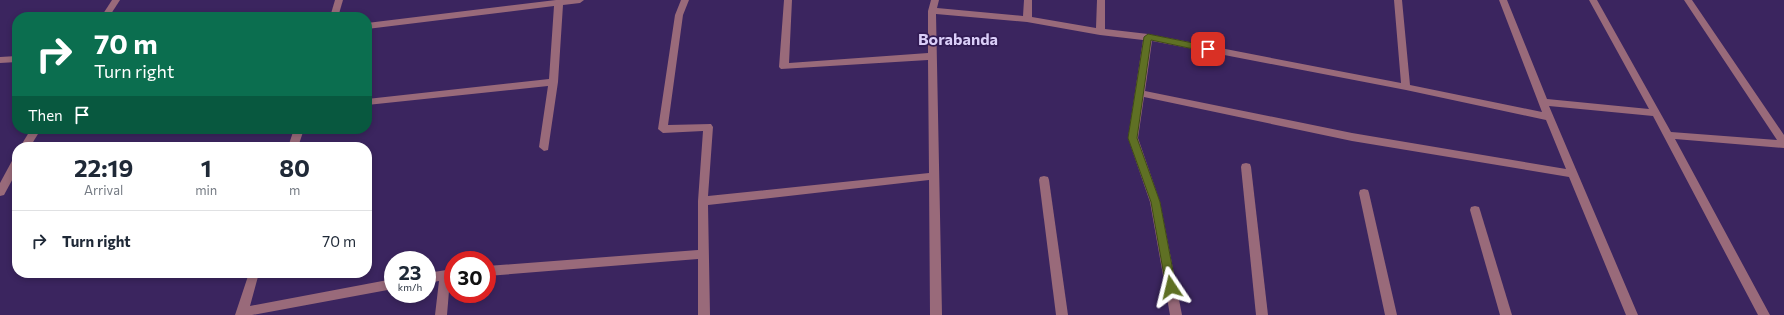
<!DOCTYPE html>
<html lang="en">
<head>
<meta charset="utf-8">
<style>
  :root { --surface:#fff; --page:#f6f6f7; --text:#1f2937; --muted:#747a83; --line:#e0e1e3 }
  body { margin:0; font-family:Commissioner,sans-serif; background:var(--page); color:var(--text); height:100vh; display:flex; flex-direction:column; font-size:15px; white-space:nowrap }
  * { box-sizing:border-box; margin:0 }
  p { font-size:13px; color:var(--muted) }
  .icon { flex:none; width:22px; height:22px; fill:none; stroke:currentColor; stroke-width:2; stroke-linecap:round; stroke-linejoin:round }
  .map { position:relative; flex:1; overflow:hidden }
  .side { position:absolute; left:12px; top:142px; width:360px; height:136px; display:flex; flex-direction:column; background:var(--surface); border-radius:16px; box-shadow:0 2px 6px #0003 }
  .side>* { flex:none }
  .top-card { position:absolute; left:12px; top:12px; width:360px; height:122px; border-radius:16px; box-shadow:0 2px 6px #0003; background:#0b6e4f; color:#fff; overflow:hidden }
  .speed { position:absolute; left:384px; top:251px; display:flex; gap:8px; font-size:20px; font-weight:700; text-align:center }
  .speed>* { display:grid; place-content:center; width:52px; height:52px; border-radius:50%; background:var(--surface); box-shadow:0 2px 6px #0003; line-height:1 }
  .speed small { font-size:10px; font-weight:400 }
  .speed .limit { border:6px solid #d22; background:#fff; color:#111 }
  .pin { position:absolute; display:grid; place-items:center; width:34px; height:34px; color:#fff; margin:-17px; border-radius:8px; box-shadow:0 2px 6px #0006 }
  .me { position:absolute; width:44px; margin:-22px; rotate:350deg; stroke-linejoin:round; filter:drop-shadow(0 0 3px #0008) }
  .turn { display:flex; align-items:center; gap:14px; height:84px; padding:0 16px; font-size:18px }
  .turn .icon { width:52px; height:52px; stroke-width:2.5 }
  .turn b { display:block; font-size:28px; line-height:34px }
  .then { display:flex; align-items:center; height:38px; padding:0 16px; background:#0003; gap:8px; font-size:15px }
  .eta { display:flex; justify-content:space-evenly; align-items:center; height:68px; text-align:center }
  .eta b { font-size:24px; font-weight:700; line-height:28px }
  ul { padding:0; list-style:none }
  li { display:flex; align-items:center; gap:12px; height:60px; padding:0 16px; border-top:1px solid var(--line) }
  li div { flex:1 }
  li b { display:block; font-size:15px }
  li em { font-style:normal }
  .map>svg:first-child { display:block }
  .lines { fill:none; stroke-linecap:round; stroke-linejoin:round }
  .minor { fill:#996a7a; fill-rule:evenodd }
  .route { fill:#5f7024; stroke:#3e4917 }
  .labels { text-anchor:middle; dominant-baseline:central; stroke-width:3.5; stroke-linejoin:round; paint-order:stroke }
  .district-label { font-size:16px; font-weight:bold; fill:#dacef8; stroke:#311b53 }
</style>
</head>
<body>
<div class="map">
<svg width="1784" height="315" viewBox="0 0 1784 315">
  <rect width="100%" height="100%" fill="#3b255f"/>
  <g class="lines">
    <!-- minor -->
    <g class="minor">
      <path d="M 112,0 L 120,0 L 109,17 L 101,17 Z"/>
      <path d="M 335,0 L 343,0 L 338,17 L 330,17 Z"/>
      <path d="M 556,0 L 584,0 L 580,3 L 563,5 L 558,82 L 548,150 L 544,151 L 539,147 L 548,86 L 367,105 L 367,99 L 549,79 L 554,6 L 367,29 L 367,23 Z"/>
      <path d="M 681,0 L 689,0 L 683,15 L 668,125 L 711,124 L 713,127 L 708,196 L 929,173 L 928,60 L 781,69 L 779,67 L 784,0 L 792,0 L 789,63 L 928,53 L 928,11 L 931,0 L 939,0 L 937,8 L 1023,16 L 1024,0 L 1032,0 L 1032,17 L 1096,28 L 1097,0 L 1105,0 L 1105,29 L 1148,34 L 1401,83 L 1394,0 L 1402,0 L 1410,85 L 1542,112 L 1499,0 L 1507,0 L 1547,99 L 1649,109 L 1589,0 L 1597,0 L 1671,132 L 1777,140 L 1684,0 L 1692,0 L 1784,135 L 1784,148 L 1675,139 L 1770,315 L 1758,315 L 1653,116 L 1549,106 L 1638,315 L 1626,315 L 1569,177 L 1352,141 L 1144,97 L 1138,138 L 1160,202 L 1182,315 L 1170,315 L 1150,202 L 1128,138 L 1143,40 L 1100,35 L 1027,22 L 936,14 L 942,315 L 930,315 L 929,180 L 708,205 L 710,315 L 698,315 L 698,259 L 487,276 L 487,266 L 698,250 L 698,201 L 703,131 L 663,133 L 658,129 L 675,15 ZM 1152,41 L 1406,90 L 1546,120 L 1566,169 L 1352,133 L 1145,91 Z"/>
      <path d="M 17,56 L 17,62 L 0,63 L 0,57 Z"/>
      <path d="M 31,129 L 41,129 L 30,147 L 20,147 Z"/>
      <path d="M 294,129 L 304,129 L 298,147 L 288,147 Z"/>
      <path d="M 17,158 L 17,171 L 4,195 L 0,196 L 0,183 L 13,159 Z"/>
      <path d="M 1246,163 L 1250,164 L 1251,167 L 1268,315 L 1256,315 L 1241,167 L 1242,164 Z"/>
      <path d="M 1044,176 L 1048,177 L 1049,180 L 1068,315 L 1056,315 L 1039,180 L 1040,177 Z"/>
      <path d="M 1364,189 L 1368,190 L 1369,193 L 1397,315 L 1385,315 L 1359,193 L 1360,190 Z"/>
      <path d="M 1475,206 L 1479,207 L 1480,210 L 1512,315 L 1500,315 L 1470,210 L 1471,207 Z"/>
      <path d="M 453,269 L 453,279 L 450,279 L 447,315 L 435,315 L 439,281 L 427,283 L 427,273 Z"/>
      <path d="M 249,273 L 259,273 L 250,306 L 393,279 L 393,289 L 252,315 L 235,315 Z"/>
    </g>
  </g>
  <!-- route -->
  <path class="route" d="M 1148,34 L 1208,46 L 1213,49 L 1208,52 L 1151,40 L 1137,138 L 1160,202 L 1176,287 L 1171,291 L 1166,287 L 1151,202 L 1128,138 L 1144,37 Z"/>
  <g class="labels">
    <!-- district labels -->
    <g class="district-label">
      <text x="958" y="38">Borabanda</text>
    </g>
  </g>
</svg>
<div class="speed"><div>23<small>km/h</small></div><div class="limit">30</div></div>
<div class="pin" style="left:1208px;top:49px;background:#d93025"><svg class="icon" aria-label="arrive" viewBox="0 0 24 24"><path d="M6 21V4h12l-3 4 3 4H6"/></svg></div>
<svg class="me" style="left:1171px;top:287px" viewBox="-20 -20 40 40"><path d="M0-17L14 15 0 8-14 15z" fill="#5f7024" stroke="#fff" stroke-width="4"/></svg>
<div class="top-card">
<div class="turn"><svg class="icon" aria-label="right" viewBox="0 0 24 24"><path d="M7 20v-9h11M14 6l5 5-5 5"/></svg><div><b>70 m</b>Turn right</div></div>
<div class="then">Then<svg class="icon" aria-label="arrive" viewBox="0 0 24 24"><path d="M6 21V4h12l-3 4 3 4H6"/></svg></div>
</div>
<section class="side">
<div class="eta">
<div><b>22:19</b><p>Arrival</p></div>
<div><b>1</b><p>min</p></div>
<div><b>80</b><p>m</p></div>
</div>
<ul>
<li><svg class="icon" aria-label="right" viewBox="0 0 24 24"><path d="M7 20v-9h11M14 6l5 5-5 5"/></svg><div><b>Turn right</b></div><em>70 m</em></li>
</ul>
</section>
</div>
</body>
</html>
